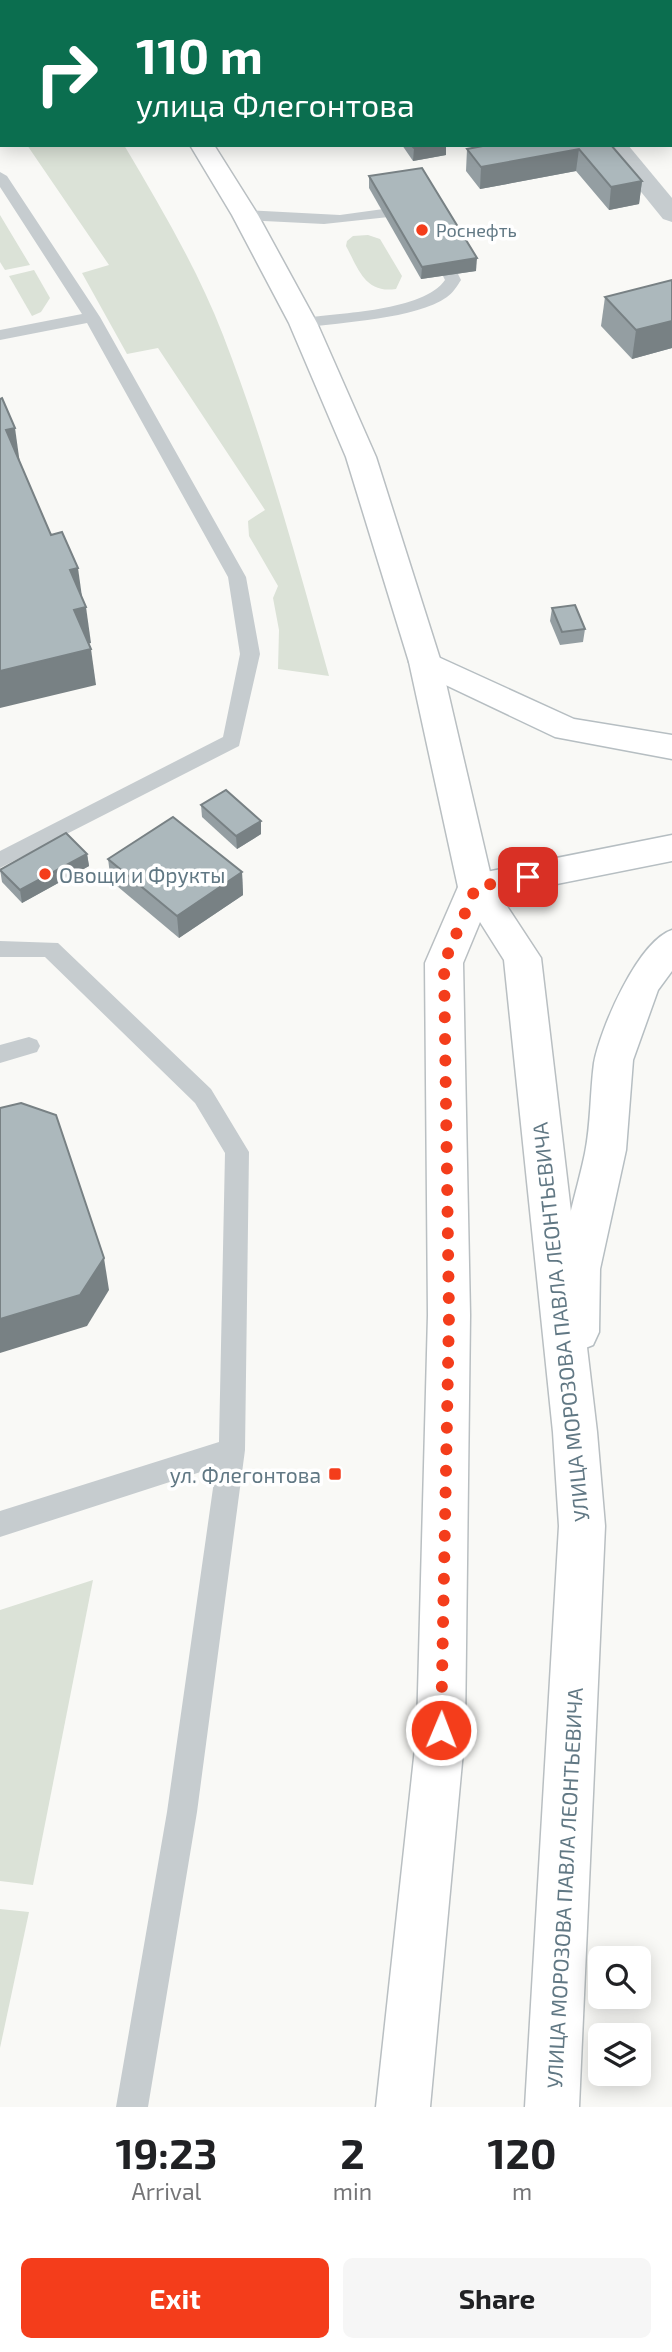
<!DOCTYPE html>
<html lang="en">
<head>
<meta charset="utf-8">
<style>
  :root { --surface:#fff; --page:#f6f6f6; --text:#202124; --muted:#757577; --accent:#f43d1b }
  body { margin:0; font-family:"Exo 2",sans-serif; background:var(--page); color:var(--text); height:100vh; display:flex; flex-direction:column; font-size:26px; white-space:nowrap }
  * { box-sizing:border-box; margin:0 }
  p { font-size:23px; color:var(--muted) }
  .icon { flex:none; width:38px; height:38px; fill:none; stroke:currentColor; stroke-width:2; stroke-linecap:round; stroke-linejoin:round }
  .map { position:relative; height:2107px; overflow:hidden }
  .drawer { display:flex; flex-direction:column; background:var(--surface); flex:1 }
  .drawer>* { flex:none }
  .top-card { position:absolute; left:0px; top:0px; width:672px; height:147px; box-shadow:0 4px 18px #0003; background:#0b6e4f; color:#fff; overflow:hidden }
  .buttons { position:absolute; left:588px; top:1946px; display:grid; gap:14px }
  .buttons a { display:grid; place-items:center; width:63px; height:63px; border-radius:10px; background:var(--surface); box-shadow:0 4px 18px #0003; font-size:35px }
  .pin { position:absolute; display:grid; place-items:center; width:60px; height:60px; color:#fff; margin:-30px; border-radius:14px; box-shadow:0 4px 10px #0006 }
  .me { position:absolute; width:77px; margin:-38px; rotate:1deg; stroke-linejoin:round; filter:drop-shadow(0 0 5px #0008) }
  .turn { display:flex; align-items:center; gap:24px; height:147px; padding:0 21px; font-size:32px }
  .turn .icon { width:91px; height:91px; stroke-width:2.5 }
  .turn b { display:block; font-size:49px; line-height:60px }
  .eta { display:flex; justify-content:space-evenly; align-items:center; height:119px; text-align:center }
  .eta b { font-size:42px; font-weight:700; line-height:49px }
  .action { display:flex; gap:14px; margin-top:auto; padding:14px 21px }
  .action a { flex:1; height:80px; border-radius:10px; background:var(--accent); color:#fff; font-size:28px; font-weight:700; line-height:80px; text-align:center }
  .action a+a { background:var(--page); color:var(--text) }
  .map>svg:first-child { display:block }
  .green { fill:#dbe2d7 }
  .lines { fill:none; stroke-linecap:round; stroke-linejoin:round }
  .secondary-casing { stroke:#b6bec2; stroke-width:3 }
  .primary-casing { stroke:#b9bfc2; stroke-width:3 }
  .lane { fill:#c6cccf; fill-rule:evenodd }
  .street { fill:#c6cccf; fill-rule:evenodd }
  .secondary { fill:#fff; fill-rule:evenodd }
  .primary { fill:#fff; fill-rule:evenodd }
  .wall { fill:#949ea2 }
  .shaded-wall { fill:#788184 }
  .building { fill:#acb8bc; stroke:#788184; stroke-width:2 }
  .route { stroke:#f43d1b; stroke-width:12; stroke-dasharray:0 21.6 }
  .poi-dot { fill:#f43d1b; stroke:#fff; stroke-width:2.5 }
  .labels { text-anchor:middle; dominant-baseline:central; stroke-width:7; stroke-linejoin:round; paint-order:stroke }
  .far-poi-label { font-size:18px; fill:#617884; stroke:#fff; text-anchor:start }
  .poi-label { font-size:21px; fill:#617884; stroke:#fff; text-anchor:start }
  .street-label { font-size:21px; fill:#617884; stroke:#fff }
</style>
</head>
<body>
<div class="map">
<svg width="672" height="2107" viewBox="0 0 672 2107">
  <rect width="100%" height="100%" fill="#f9f9f6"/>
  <!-- green -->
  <g class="green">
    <path d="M 27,145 L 124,145 C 160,206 197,268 223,335 C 266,446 297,561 329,676 L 278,669 L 279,630 L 273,598 L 278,586 L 249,536 L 248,521 L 265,510 L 158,348 L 127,354 L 82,273 L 109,265 Z"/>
    <path d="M 0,215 L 30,265 L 5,270 L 0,262 Z"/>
    <path d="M 368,235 L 380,239 L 402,276 L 396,289 C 365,294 358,268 346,246 L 347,241 L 353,236 Z"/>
    <path d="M 34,270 L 50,298 L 41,312 L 32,316 L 9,276 Z"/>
    <path d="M 93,1580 L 33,1885 L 0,1881 L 0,1610 Z"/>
    <path d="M 0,1909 L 29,1912 L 0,2048 Z"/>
  </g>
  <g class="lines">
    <!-- secondary casing -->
    <g class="secondary-casing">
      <g id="secondary">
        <path d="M 425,651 L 574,719 L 672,735 L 672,759 L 555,737 L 414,670 L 409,662 L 414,654 Z"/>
        <path d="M 672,835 L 672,861 L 476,900 L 463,896 L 458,887 L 463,878 L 476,874 Z"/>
        <path d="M 672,930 L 672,971 L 658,990 L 633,1060 L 626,1150 L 600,1269 L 599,1332 L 593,1345 L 578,1351 L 563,1345 C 541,1298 575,1203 585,1153 C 591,1124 590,1093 594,1063 C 600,1029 638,941 672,930 Z"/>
      </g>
    </g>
    <!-- primary casing -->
    <g class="primary-casing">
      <g id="primary">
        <path d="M 84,0 L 107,0 L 108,2 L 85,2 Z"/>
        <path d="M 190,145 L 214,145 L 258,215 L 317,323 L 376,457 L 441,662 L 493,885 L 541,958 L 597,1432 L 605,1526 L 579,2107 L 525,2107 L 559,1526 L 553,1432 L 504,960 L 480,922 L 463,963 L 470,1315 L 465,1730 L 430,2107 L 376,2107 L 417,1730 L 428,1315 L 425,963 L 458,887 L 409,662 L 346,457 L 289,323 L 232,215 Z"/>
      </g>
    </g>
    <!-- lane -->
    <g class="lane">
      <rect x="0" y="4" width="2" height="8"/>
      <path d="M 0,172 L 7,176 L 100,317 L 246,577 L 260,654 L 239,746 L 0,868 L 0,851 L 223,737 L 240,654 L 228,577 L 87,323 L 0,340 L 0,330 L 82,314 L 0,187 Z"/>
      <path d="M 398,207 L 414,209 L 422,214 L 414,219 L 398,216 L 324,224 L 245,220 L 237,215 L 245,210 L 340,215 Z"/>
      <path d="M 437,243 L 445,248 L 461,280 C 457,286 453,293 447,297 C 416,319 342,322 303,328 L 295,323 L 303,318 C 339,313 424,311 445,280 L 429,248 Z"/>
      <path d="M 0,941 L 58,943 L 211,1089 L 249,1152 L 245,1450 L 197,1812 L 148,2107 L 116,2107 L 167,1812 L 216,1467 L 0,1537 L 0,1511 L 219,1442 L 225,1153 L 195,1103 L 45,957 L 0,957 Z"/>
      <path d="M 29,1037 L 37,1040 L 40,1046 L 37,1052 L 0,1063 L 0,1045 Z"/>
    </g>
    <!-- street -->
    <g class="street">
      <path d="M 504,0 L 526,0 L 527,2 L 505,2 Z"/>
      <path d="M 603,145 L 628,145 L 672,198 L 672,222 L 663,219 Z"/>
    </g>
    <!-- secondary -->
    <use href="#secondary" class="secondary"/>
    <!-- primary -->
    <use href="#primary" class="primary"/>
  </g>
  <!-- wall -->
  <g class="wall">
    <path d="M 568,0 L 636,0 L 636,2 L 569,2 Z"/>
    <path d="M 670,37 L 672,37 L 672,58 L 670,56 Z"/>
    <path d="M 402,145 L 446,145 L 446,155 L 413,161 Z"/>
    <path d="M 611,145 L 642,181 L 639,204 L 609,210 L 576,171 L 480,189 L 466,171 L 467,149 Z"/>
    <path d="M 369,176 L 476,271 L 421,279 L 369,188 Z"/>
    <path d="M 672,280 L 672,348 L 632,359 L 601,326 L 605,297 Z"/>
    <path d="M 552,608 L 585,629 L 583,642 L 560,645 L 550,621 Z"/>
    <path d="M 201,805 L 261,821 L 261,834 L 237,849 L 202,817 Z"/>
    <path d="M 87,854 L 89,866 L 22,903 L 2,882 L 0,869 Z"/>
    <path d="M 108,859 L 242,872 L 243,895 L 179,938 L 111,881 Z"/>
  </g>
  <!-- shaded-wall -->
  <g class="shaded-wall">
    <path d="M 617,0 L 636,0 L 636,2 L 605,2 Z"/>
    <rect x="670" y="90" width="2" height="12"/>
    <rect x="670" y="117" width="2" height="12"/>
    <path d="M 431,145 L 446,145 L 446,155 L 413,161 L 414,148 Z"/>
    <path d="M 579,149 L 576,171 L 480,189 L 481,167 Z"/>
    <path d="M 642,181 L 639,204 L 609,210 L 611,187 Z"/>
    <path d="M 477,258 L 476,271 L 421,279 L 422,267 Z"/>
    <path d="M 672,321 L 672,348 L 632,359 L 636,330 Z"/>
    <path d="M 15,428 L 20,464 L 6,430 Z"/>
    <path d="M 78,568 L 83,604 L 70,570 Z"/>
    <path d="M 86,607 L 91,643 L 79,646 L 74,610 Z"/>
    <path d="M 91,649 L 96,685 L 0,708 L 0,671 Z"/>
    <path d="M 261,821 L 261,834 L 237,849 L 236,836 Z"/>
    <path d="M 87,854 L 89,866 L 22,903 L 20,890 Z"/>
    <path d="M 242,872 L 243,895 L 179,938 L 177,916 Z"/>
    <path d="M 104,1258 L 109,1290 L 87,1326 L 0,1353 L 0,1319 Z"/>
  </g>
  <!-- building -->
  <g class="building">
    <path d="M 587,0 L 617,0 L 605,2 L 589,2 Z"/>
    <rect x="670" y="100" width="2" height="17"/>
    <path d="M 411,145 L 431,145 L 414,148 Z"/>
    <path d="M 488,145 L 611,145 L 642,181 L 611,187 L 579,149 L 481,167 L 467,149 Z"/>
    <path d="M 422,168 L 477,258 L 422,267 L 369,176 Z"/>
    <path d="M 672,280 L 672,321 L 636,330 L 605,297 Z"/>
    <path d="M 2,398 L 15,428 L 6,430 L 51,535 L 62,532 L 78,568 L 70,570 L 86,607 L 74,610 L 91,649 L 0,671 L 0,399 Z"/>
    <path d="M 575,605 L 585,629 L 562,632 L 552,608 Z"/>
    <path d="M 226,790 L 261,821 L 236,836 L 201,805 Z"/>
    <path d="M 173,817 L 242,872 L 177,916 L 108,859 Z"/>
    <path d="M 66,833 L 87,854 L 20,890 L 0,870 Z"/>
    <path d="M 21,1103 L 56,1115 L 104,1258 L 80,1295 L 0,1319 L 0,1108 Z"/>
  </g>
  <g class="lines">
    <!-- route -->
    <path class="route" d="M 441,1730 L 449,1315 L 444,963 L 476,887 L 528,877"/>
  </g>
  <!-- markers -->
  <g class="poi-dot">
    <circle cx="422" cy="230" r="7"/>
    <circle cx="45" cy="874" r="7"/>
    <rect x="328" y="1467" width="14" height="14" rx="3.5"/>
  </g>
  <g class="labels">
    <!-- far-poi labels -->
    <g class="far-poi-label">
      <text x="436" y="230">Роснефть</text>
    </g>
    <!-- poi labels -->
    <g class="poi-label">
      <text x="59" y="874">Овощи и Фрукты</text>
      <text x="321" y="1474" text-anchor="end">ул. Флегонтова</text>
    </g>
    <!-- street labels -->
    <g class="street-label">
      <text transform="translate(560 1322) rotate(-96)">УЛИЦА МОРОЗОВА ПАВЛА ЛЕОНТЬЕВИЧА</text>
      <text transform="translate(564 1888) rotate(-87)">УЛИЦА МОРОЗОВА ПАВЛА ЛЕОНТЬЕВИЧА</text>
    </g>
  </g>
</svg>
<div class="buttons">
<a><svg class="icon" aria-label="search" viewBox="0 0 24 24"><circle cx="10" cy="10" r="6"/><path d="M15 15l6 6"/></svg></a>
<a><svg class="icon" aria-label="layers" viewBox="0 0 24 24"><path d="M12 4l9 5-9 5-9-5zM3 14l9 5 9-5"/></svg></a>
</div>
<div class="pin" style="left:528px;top:877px;background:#d93025"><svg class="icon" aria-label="arrive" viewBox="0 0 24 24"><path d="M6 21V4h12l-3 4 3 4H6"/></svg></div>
<svg class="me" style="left:441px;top:1730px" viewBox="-20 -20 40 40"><circle r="17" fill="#f43d1b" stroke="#fff" stroke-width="3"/><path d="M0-11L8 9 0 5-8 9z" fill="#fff"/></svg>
<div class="top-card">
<div class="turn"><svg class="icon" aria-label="right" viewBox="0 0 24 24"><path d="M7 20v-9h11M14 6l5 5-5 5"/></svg><div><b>110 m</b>улица Флегонтова</div></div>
</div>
</div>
<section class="drawer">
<div class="eta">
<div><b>19:23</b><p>Arrival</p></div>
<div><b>2</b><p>min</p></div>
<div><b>120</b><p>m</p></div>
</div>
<div class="action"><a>Exit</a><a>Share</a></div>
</section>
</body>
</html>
